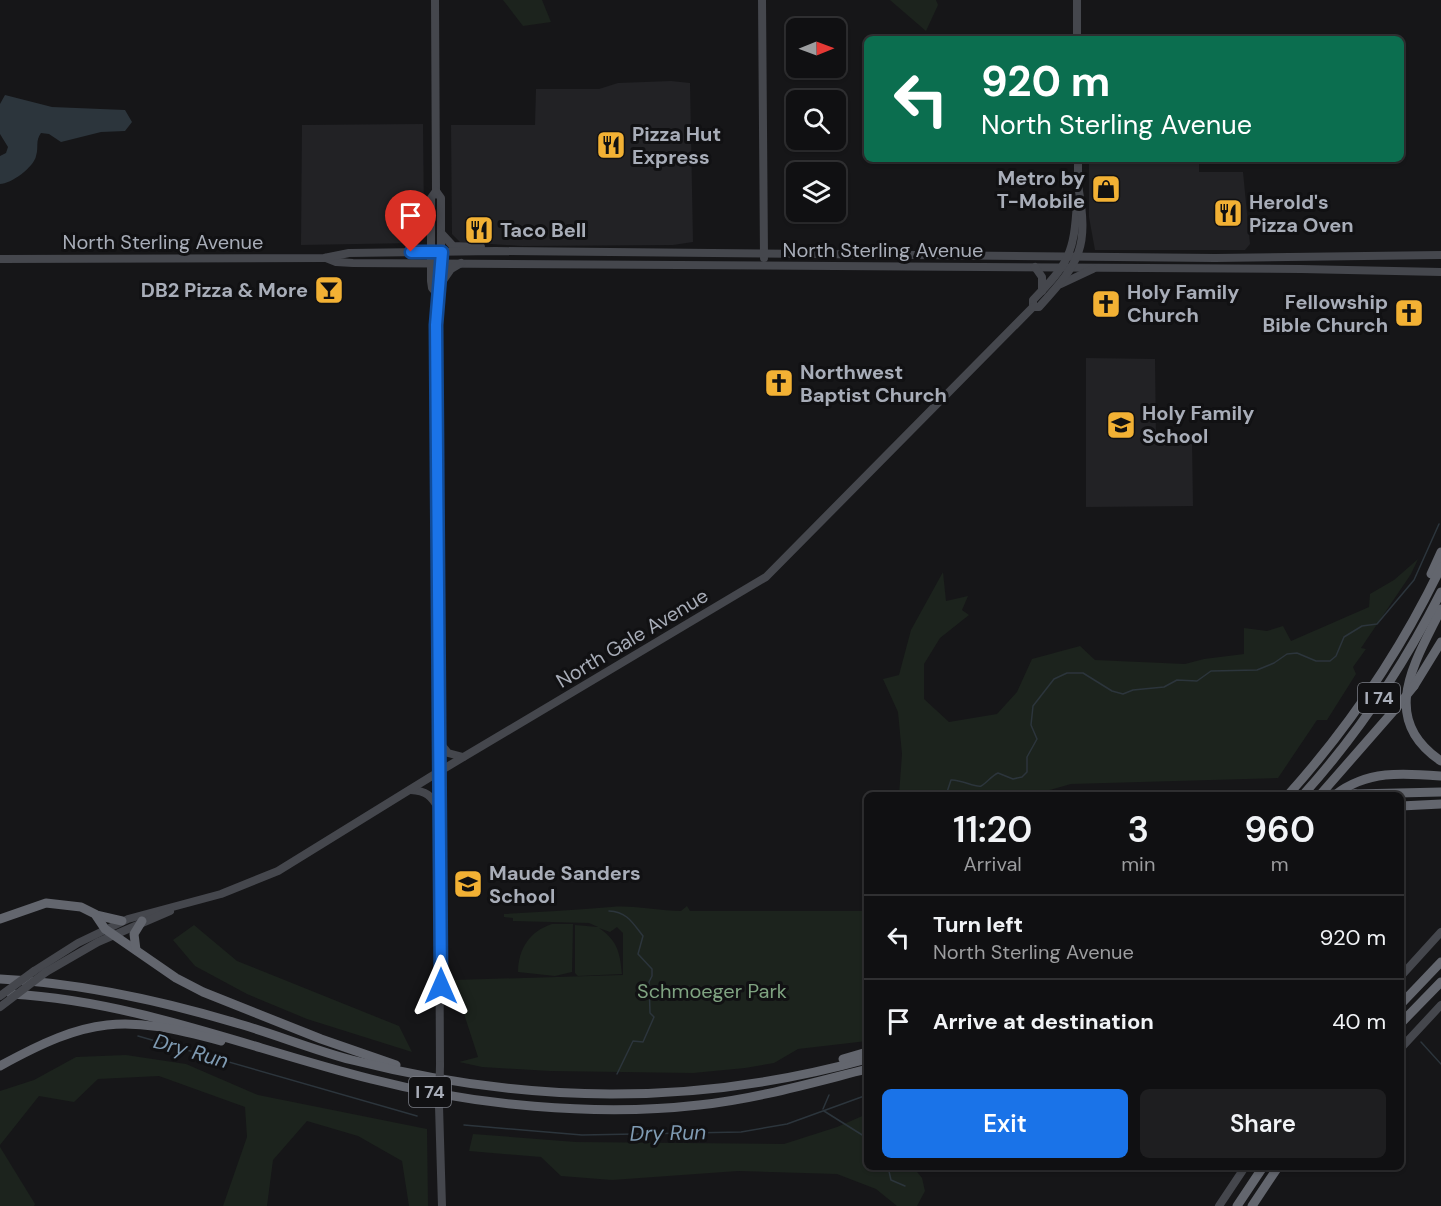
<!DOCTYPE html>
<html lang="en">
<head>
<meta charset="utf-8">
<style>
  :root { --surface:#101012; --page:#1e1e20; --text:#f1f3f6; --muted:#9c9d9f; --line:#303032; --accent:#1a73e8 }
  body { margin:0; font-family:"DM Sans",sans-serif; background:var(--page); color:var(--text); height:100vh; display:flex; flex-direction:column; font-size:22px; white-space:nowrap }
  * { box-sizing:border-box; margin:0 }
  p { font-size:20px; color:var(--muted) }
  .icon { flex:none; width:33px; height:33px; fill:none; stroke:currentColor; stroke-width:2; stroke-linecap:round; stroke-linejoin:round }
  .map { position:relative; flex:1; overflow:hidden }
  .drawer { position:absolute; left:864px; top:792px; width:540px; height:378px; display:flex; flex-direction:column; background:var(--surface); border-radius:9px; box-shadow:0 2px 4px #0004,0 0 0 2px var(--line) }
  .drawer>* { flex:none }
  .top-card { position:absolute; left:864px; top:36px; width:540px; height:126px; border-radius:9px; box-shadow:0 2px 4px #0004,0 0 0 2px var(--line); background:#0b6e4f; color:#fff; overflow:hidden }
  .needle { width:39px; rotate:89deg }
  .buttons { position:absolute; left:786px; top:18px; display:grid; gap:12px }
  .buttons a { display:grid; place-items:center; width:60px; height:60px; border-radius:9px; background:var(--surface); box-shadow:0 2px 4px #0004,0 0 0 2px var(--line); font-size:30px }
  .pin { position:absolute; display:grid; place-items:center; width:51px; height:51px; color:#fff; margin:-62px -26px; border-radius:50% 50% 50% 0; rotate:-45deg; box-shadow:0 0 6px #0007 }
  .pin .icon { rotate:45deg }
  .me { position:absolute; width:66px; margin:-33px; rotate:0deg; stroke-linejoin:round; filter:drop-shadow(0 0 4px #0008) }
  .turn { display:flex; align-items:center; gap:21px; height:126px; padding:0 18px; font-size:27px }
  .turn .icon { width:78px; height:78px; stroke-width:2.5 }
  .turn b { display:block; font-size:42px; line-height:51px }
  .eta { display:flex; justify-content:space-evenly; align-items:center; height:102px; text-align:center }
  .eta b { font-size:36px; font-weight:600; line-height:42px }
  .cta { display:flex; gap:12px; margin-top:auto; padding:12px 18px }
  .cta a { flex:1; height:69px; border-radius:9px; background:var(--accent); color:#fff; font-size:24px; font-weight:600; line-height:69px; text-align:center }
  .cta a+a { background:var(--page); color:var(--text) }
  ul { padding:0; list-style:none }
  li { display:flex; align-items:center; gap:18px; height:84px; padding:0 18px; border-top:2px solid var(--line) }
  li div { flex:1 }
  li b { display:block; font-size:22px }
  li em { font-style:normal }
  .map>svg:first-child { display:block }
  .built { fill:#222225 }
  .green { fill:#1c231d }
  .water { fill:#2c353c }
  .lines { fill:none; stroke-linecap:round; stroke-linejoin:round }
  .stream { stroke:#2c353c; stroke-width:1.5 }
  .secondary { stroke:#45474d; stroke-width:8 }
  .highway { stroke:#63666e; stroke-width:9 }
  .secondary-bridge { stroke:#45474d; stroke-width:8 }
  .highway-bridge { stroke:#63666e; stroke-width:9 }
  .route-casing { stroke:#114b97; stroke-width:15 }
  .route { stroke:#1a73e8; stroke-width:10 }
  .labels { text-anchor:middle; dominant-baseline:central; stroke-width:6; stroke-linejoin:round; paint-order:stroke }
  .shield { fill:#111113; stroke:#7b7e86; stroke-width:1.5 }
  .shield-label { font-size:18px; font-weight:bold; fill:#a8adb8 }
  .poi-label { font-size:20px; font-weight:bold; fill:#a8adb8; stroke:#111113; text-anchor:start }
  .street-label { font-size:20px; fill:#a8adb8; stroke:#111113 }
  .park-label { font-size:20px; fill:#7fa381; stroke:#111113 }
  .water-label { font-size:21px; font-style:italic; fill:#7f9bb3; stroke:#111113 }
</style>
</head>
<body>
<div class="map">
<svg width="1441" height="1206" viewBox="0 0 1441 1206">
  <rect width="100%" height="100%" fill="#161618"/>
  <!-- built -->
  <g class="built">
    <path d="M 671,81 L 690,83 L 693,242 L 673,245 L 522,246 L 460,242 L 452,234 L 451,125 L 535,125 L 536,89 L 599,89 L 618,83 Z"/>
    <path d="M 423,124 L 424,226 L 421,239 L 415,243 L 301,245 L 302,125 Z"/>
    <path d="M 1089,159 L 1199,159 L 1199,172 L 1243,172 L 1250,244 L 1245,250 L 1095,250 L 1089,217 Z"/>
    <path d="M 1086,358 L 1155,359 L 1156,440 L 1192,440 L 1193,506 L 1086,507 Z"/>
  </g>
  <!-- green -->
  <g class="green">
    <path d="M 503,0 L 542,0 L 551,22 L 523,26 Z"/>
    <path d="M 890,0 L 936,0 L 938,5 L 926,31 Z"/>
    <path d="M 1418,559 L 1411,574 L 1361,648 L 1366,649 L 1353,667 L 1356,674 L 1327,720 L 1317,720 L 1278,778 L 1071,784 L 1032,795 L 899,795 L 902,754 L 898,712 L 883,679 L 899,675 L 911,630 L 943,572 L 946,601 L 968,596 L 962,610 L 969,615 L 940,638 L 924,664 L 924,699 L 949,722 L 997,714 L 1017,692 L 1032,659 L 1080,646 L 1095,660 L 1185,664 L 1204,659 L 1244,654 L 1244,628 L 1267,631 L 1283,626 L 1291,641 L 1369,607 L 1370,594 L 1394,580 Z"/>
    <path d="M 687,906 L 690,911 L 867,911 L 867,1041 L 798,1049 L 774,1063 L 745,1068 L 693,1073 L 550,1071 L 482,1067 L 459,1062 L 478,1057 L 453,980 L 623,975 L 623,933 L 617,927 L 610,932 L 599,928 C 618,941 620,953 622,974 L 578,976 L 575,973 L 575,925 L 598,927 L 589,923 L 513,921 L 513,918 L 504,917 L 504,914 C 540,912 576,910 611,907 C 636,905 658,911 681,911 Z"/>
    <path d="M 552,924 L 573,924 L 572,972 L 555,976 L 518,972 C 518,949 530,931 552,924 Z"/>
    <path d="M 194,925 L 237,961 L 399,1026 L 412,1052 L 307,1019 L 247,994 L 195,966 L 173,940 Z"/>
    <path d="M 126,1055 L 186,1064 L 258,1095 L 427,1129 L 428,1206 L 409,1206 L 402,1161 L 358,1136 L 307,1121 L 273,1160 L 267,1206 L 223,1206 L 247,1137 L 245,1107 L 159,1076 L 98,1079 L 74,1102 L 39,1096 L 0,1145 L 0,1091 L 34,1080 L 76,1057 Z"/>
    <path d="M 867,1114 L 867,1167 L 913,1167 L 922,1178 L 925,1191 L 917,1206 L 897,1206 L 876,1189 L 837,1174 L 738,1171 L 612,1180 L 561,1176 L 541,1157 L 469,1151 L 473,1134 L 576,1142 L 784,1144 L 837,1127 Z"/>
    <path d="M 0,1147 L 35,1204 L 34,1206 L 0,1206 Z"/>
  </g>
  <!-- water -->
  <path class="water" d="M 5,95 L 52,107 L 125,110 L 132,122 L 125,131 L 101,132 L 61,142 L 49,134 L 41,133 C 35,141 39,147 36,156 C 34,167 11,184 0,184 L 0,156 L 6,153 L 8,147 L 0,134 L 0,104 Z"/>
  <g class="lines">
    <!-- stream -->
    <g class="stream">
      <path d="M 946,795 L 951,780 C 960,779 976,788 981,786 C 987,783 991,776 998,773 L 1013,779 L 1022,777 L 1027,772 L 1027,757 L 1037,739 L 1031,725 L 1033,706 L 1054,679 L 1067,673 L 1083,673 L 1112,691 L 1123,694 L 1133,690 L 1164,687 L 1177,680 L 1197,681 L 1211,671 L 1257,670 L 1274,663 L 1287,654 L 1297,653 L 1316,661 L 1330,661 L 1336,656 L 1344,637 L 1362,626 L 1377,624 L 1414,580 L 1439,524"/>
      <path d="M 609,911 C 627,912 632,922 643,936 L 638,954 L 652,969 L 652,976 L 649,982 L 650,1013 L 654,1017 L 643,1042 L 633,1041 L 617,1074"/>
      <path d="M 138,1036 L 417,1116"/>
      <path d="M 1421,1042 L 1441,1064"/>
      <path d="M 823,1109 L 829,1095"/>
      <path d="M 824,1111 L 867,1138"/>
      <path d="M 464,1125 L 582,1135 L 741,1132 L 787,1124 L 867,1095"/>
      <path d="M 888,1167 L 891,1180 L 905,1186"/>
    </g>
    <!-- secondary -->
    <g class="secondary">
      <path d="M 435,0 L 436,191 L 441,198 L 441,283 L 437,294 L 436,325 L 440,1065"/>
      <path d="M 762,0 L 764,258"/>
      <path d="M 1077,0 L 1077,39"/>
      <path d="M 1078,187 L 1078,159"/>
      <path d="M 436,191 L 431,198 L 431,281 L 432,288 L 437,294"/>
      <path d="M 442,234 L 453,246 L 481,247"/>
      <path d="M 326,258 L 336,262 L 353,263 L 1301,269 L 1441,272"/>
      <path d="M 0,259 L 324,258 L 349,253 L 496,251 L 1215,258 L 1441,255"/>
      <path d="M 1035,267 L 1042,277 L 1042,291"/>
      <path d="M 442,282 L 451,269 L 461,263"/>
      <path d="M 1061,284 L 1093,269"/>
      <path d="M 1033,307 L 1033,300 C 1069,263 1074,254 1077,202"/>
      <path d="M 440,743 L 448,753 L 463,757"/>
      <path d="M 411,790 C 426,791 431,795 439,809"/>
      <path d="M 34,971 L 78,943 L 128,919 L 221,894 L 278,871 L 440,771 L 766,577 L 1033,307 L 1039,307 C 1081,261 1089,248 1078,185"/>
      <path d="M 46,972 L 98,942 L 170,911"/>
      <path d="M 1401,976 L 1441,932"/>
      <path d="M 1401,1048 L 1441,1005"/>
      <path d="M 439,1106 L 442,1206"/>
      <path d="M 1219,1206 L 1245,1167"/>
    </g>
    <!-- highway -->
    <g class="highway">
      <path d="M 1431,574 L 1441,552"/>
      <path d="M 1441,609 C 1416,661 1377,718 1441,761"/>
      <path d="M 1414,686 L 1441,642"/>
      <path d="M 1355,794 L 1441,792"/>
      <path d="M 1288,795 C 1350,726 1401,650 1441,567"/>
      <path d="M 1303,795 C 1358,734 1404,665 1441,592"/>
      <path d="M 1320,795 L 1397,707"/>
      <path d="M 1335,795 C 1367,770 1403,773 1441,776"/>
      <path d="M 1401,806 L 1441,804"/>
      <path d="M 96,915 L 122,921"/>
      <path d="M 0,919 L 46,903 L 81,907 L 95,914 L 105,929 L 176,978 L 203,992 L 321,1039 L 396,1065"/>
      <path d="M 136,950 L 134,934 L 142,921"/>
      <path d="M 0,979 C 80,983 159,1000 236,1023 C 275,1034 313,1050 352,1060 C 526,1104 694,1107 867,1059"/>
      <path d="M 11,994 C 136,1001 251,1049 371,1079 C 472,1105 596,1117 699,1105 C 756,1099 811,1083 867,1069"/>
      <path d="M 1401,1004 L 1441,962"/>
      <path d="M 1401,1023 L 1441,982"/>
      <path d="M 843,1059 L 867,1052"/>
      <path d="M 0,1066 C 89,1017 123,1014 221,1041"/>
      <path d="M 1237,1206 L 1263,1167"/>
      <path d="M 1252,1206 L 1278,1167"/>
    </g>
    <!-- secondary-bridge -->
    <g class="secondary-bridge">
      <path d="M 0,996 L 34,971"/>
      <path d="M 0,1007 L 46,972"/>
      <path d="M 439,1106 L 440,1065"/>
    </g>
    <!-- highway-bridge -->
    <g class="highway-bridge">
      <path d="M 1397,707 L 1414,686"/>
      <path d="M 1275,795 L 1355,794"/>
    </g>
  </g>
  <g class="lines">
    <!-- route casing -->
    <g class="route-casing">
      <path id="route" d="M 411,252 L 442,252 L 436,325 L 441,986"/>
    </g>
    <!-- route -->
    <use href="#route" class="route"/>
  </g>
  <!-- icons -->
  <defs>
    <g id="restaurant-square" transform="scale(1.5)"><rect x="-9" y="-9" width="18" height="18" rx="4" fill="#f2b134" stroke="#111113"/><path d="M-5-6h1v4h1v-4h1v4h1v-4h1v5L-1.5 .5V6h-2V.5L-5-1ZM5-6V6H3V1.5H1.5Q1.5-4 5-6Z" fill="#111"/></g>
    <g id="shop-square" transform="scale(1.5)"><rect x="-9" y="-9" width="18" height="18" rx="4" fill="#f2b134" stroke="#111113"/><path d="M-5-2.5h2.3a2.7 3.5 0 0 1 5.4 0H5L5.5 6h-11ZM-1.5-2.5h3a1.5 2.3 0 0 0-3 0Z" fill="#111"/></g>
    <g id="bar-square" transform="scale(1.5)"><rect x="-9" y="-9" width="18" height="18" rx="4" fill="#f2b134" stroke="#111113"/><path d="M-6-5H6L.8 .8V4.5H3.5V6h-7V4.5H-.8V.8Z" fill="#111"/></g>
    <g id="church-square" transform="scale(1.5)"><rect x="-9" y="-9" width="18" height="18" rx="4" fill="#f2b134" stroke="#111113"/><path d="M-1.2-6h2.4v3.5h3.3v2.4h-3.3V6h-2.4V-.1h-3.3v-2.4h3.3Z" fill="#111"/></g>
    <g id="school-square" transform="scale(1.5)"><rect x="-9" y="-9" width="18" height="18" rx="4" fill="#f2b134" stroke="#111113"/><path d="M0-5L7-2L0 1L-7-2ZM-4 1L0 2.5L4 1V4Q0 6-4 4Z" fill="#111"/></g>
  </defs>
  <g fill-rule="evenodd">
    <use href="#restaurant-square" x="611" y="145"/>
    <use href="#shop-square" x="1106" y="189"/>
    <use href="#restaurant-square" x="1228" y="213"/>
    <use href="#restaurant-square" x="479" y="230"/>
    <use href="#bar-square" x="329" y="290"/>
    <use href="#church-square" x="1106" y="304"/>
    <use href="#church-square" x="1409" y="313"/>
    <use href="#church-square" x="779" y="383"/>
    <use href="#school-square" x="1121" y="425"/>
    <use href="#school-square" x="468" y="884"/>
  </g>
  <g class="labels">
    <!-- shield labels -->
    <g class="shield">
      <rect x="1358" y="683" width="42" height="30" rx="4.5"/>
      <rect x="409" y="1077" width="42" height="30" rx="4.5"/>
    </g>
    <g class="shield-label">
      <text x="1379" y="698">I 74</text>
      <text x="430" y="1092">I 74</text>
    </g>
    <!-- poi labels -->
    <g class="poi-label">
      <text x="632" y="134">Pizza Hut<tspan x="632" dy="23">Express</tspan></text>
      <text x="1085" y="178" text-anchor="end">Metro by<tspan x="1085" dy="23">T-Mobile</tspan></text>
      <text x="1249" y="202">Herold's<tspan x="1249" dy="23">Pizza Oven</tspan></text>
      <text x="500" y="230">Taco Bell</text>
      <text x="308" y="290" text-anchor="end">DB2 Pizza &amp; More</text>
      <text x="1127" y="292">Holy Family<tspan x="1127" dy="23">Church</tspan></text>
      <text x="1388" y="302" text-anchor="end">Fellowship<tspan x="1388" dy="23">Bible Church</tspan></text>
      <text x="800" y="372">Northwest<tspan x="800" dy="23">Baptist Church</tspan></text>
      <text x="1142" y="413">Holy Family<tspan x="1142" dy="23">School</tspan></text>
      <text x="489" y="873">Maude Sanders<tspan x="489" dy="23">School</tspan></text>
    </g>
    <!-- street labels -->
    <g class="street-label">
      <text x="163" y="242">North Sterling Avenue</text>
      <text x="883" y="250">North Sterling Avenue</text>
      <text transform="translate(632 638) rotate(-31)">North Gale Avenue</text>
    </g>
    <!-- park labels -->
    <g class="park-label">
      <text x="712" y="991">Schmoeger Park</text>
    </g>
    <!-- water labels -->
    <g class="water-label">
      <text transform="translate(191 1051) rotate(16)">Dry Run</text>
      <text transform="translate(668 1133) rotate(-1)">Dry Run</text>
    </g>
  </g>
</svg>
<div class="buttons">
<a><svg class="needle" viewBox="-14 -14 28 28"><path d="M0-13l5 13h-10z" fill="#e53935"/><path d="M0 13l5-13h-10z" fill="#9c9d9f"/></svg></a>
<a><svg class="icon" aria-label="search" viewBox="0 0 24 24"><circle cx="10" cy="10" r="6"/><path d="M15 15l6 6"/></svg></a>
<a><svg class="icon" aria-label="layers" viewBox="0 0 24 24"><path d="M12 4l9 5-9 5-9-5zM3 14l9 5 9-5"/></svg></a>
</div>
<div class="pin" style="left:411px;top:252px;background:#d93025"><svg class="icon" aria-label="arrive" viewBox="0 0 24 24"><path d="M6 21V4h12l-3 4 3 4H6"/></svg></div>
<svg class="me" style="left:441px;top:986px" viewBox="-20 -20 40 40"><path d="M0-17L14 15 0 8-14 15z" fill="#1a73e8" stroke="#fff" stroke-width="4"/></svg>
<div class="top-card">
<div class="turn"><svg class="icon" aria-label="left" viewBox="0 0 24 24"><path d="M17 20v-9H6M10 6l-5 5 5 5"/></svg><div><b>920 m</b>North Sterling Avenue</div></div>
</div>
<section class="drawer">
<div class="eta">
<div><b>11:20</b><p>Arrival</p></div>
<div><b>3</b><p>min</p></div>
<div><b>960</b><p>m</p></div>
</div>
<ul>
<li><svg class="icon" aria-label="left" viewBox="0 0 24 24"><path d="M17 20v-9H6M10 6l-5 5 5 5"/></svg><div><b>Turn left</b><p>North Sterling Avenue</p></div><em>920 m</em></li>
<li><svg class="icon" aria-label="arrive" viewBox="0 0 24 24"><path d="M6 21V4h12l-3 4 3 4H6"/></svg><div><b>Arrive at destination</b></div><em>40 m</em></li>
</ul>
<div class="cta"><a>Exit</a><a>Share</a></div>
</section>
</div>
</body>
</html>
